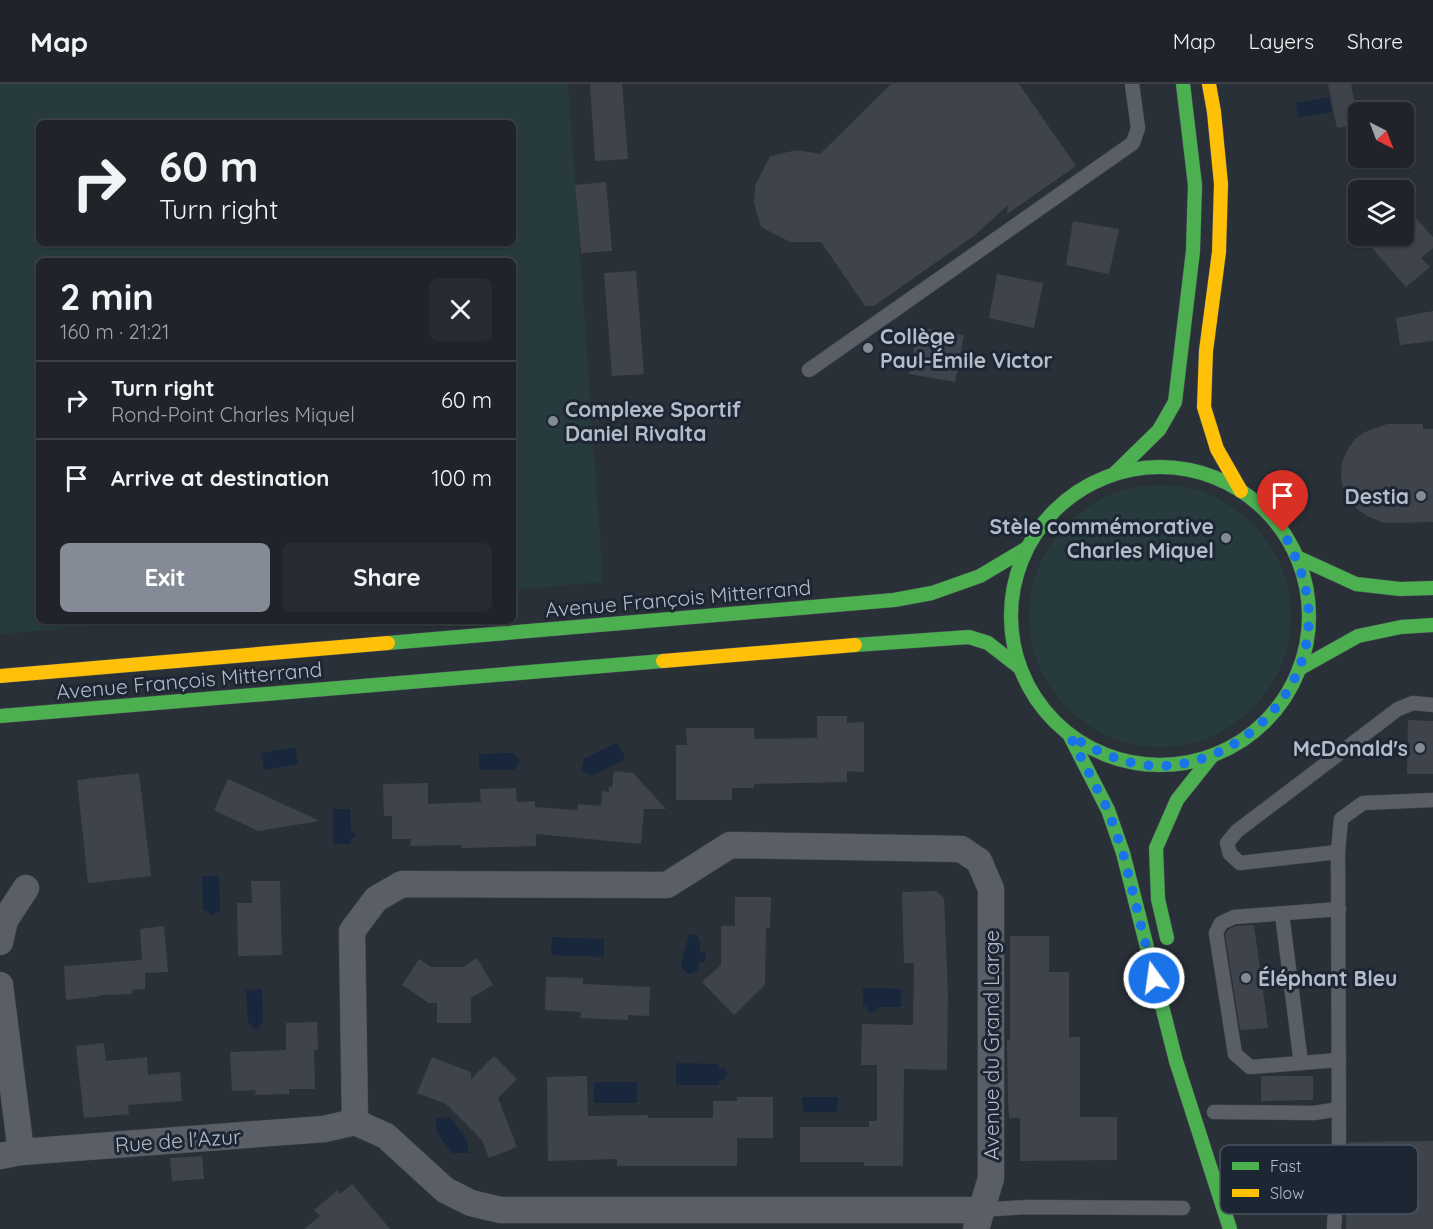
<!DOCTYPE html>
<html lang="en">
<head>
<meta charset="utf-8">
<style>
  :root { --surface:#20242a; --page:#282c32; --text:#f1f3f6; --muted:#a2a4a8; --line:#3d4147; --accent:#848b96 }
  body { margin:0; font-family:Quicksand,sans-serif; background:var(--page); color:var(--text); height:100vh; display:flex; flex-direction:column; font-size:22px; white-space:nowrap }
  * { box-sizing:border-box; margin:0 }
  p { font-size:20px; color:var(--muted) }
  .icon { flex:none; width:33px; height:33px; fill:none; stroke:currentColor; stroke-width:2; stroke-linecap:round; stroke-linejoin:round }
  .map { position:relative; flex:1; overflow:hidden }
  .sheet { position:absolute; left:36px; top:174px; width:480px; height:366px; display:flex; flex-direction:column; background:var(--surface); border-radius:9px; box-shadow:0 2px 4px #0004,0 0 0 2px var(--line) }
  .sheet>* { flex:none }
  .top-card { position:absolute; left:36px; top:36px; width:480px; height:126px; border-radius:9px; box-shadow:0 2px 4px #0004,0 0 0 2px var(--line); background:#20242a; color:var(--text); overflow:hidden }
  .needle { width:39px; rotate:138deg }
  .buttons { position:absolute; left:1348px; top:18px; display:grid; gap:12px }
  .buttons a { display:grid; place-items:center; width:66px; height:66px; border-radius:9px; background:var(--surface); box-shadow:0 2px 4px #0004,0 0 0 2px var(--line); font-size:30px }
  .pin { position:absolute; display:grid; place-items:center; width:51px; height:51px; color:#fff; margin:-62px -26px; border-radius:50% 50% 50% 0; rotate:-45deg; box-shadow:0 0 6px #0007 }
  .pin .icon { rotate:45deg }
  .me { position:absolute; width:66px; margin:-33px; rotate:346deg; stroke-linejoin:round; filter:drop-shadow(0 0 4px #0008) }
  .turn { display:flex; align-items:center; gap:21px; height:126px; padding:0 24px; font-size:27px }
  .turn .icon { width:78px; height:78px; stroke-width:2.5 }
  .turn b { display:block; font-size:42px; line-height:51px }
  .round { display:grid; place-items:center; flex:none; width:63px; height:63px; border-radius:9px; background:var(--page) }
  .headline { display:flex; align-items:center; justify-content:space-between; height:102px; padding:0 24px }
  h1 { font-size:36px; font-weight:800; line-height:45px }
  .primary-button { display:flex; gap:12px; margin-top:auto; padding:12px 24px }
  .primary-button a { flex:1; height:69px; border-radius:9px; background:var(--accent); color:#fff; font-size:24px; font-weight:800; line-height:69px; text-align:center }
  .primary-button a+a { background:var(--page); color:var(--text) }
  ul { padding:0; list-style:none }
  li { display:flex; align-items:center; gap:18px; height:78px; padding:0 24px; border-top:2px solid var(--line) }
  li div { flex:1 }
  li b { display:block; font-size:22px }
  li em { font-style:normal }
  header { display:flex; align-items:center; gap:36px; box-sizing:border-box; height:84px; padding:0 30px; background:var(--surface); border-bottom:2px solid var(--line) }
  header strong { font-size:28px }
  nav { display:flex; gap:33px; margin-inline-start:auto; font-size:21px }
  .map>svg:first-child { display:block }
  .green { fill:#273a3e; fill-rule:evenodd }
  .water { fill:#19273c }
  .building { fill:#3f444c }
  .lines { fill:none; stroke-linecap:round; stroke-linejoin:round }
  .lane-casing { stroke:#484c55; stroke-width:15 }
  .street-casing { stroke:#484c55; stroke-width:27 }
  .fast-casing { stroke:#484c55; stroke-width:15 }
  .slow-casing { stroke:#484c55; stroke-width:15 }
  .lane { stroke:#5a5e66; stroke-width:14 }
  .street { stroke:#5a5e66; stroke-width:26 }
  .fast { stroke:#4caf50; stroke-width:14 }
  .slow { stroke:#ffc107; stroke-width:14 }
  .route { stroke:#1a73e8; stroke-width:10; stroke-dasharray:0 18 }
  .poi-dot { fill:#848b96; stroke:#1d2633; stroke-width:2 }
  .labels { text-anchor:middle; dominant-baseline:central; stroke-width:6; stroke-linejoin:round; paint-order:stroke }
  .poi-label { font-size:21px; font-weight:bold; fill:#b4bcc9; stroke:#1d2633; text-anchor:start }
  .street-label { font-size:21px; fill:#b4bcc9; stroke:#1d2633 }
  .key { fill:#1d2633; stroke:#4a5360; stroke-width:1.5 }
  .key-label { font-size:16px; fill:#b4bcc9 }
</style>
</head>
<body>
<header>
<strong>Map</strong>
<nav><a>Map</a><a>Layers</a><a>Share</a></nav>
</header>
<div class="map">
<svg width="1433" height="1145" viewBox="0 0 1433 1145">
  <rect width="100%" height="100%" fill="#2a3038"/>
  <!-- green -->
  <g class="green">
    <path d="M 0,0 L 568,0 L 603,498 L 513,506 L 513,177 L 39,177 L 39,537 L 149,537 L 0,550 ZM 39,39 L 513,39 L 513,159 L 39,159 Z"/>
    <circle cx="1160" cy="532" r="131"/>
  </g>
  <!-- water -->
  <g class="water">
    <path d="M 1329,13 L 1332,28 L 1298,34 L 1296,19 Z"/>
    <path d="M 616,659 L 619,661 L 625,673 L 624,676 L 592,692 L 581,687 L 584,675 Z"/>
    <path d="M 295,663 L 298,680 L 264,686 L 261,669 Z"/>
    <path d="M 513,669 L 520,677 L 514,686 L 479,686 L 479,670 Z"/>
    <path d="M 333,725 L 350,725 L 351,746 L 356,750 L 355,753 L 351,754 L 351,760 L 333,760 Z"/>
    <path d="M 202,792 L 219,792 L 220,827 L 212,832 L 207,827 L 203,827 Z"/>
    <path d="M 689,850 L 698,851 L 698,857 L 701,857 L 699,867 L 706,869 L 705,878 L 699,878 L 697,887 L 689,890 L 683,886 L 681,880 Z"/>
    <path d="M 552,853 L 604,855 L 604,873 L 551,871 Z"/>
    <path d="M 863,904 L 901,905 L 901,923 L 879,923 L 875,928 L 869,928 L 866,922 L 863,923 Z"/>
    <path d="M 262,905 L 263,939 L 261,939 L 258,945 L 254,945 L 250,939 L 248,940 L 246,906 Z"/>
    <path d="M 676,979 L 719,980 L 719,984 L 725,985 L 727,990 L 724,995 L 719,997 L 719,1001 L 676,1001 Z"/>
    <rect x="594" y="998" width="43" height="21"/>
    <path d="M 802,1013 L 838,1013 L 837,1028 L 803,1028 Z"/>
    <path d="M 450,1033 L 467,1056 L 469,1069 L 452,1069 L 436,1047 L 436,1035 Z"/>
  </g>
  <!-- building -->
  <g class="building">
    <path d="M 590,0 L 622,0 L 628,75 L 595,77 Z"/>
    <path d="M 891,0 L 1019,0 L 1076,82 L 1007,130 L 1008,121 L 975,151 L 874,222 L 865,222 L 821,158 L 790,158 L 761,143 L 754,119 L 755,102 L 770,72 L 797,66 L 820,70 Z"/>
    <path d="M 1328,0 L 1351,0 L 1359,41 L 1337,44 Z"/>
    <path d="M 606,98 L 612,167 L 581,169 L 575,101 Z"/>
    <path d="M 1412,130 L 1433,153 L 1433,164 L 1421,174 L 1430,183 L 1406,203 L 1372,164 L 1387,152 L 1404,152 L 1404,137 Z"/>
    <path d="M 1073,137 L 1119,145 L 1109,190 L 1066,181 Z"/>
    <path d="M 636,187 L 644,290 L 612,292 L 604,189 Z"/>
    <path d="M 997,190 L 1043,199 L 1034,244 L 989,234 Z"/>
    <path d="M 1433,227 L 1433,257 L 1400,261 L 1396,234 Z"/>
    <path d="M 918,243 L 964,251 L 955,298 L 909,290 Z"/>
    <path d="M 1387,340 L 1423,340 L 1423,345 L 1433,345 L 1433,438 L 1384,439 L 1369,433 L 1357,425 L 1347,413 L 1342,401 L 1341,389 L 1342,378 L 1348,365 L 1355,355 L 1365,348 Z"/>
    <path d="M 817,632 L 847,632 L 847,639 L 864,638 L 864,688 L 847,687 L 847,698 L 754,700 L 754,704 L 732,704 L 732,716 L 676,716 L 676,661 L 687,661 L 686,644 L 754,644 L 754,655 L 817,654 Z"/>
    <path d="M 1408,636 L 1433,637 L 1433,690 L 1407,690 Z"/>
    <path d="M 614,687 L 633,689 L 666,725 L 644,725 L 641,760 L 536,750 L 536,762 L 461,764 L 461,761 L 410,762 L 411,755 L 392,755 L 392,732 L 384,732 L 383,700 L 428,699 L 428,720 L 481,718 L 480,705 L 516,704 L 517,718 L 535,717 L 535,723 L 577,726 L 578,720 L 601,722 L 602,707 L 609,708 L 609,703 L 612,703 Z"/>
    <path d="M 139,689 L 151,792 L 88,799 L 77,696 Z"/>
    <path d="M 228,695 L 320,737 L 258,747 L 214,726 Z"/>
    <path d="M 251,797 L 280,797 L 282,871 L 238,872 L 237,819 L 252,819 Z"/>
    <path d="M 936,807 L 944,814 L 948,910 L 947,986 L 904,985 L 903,1082 L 864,1082 L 864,1078 L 800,1078 L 800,1043 L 869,1043 L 869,1037 L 877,1037 L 877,981 L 861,981 L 862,940 L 913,941 L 914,879 L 904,879 L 902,808 Z"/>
    <path d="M 735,813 L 771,813 L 770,844 L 766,844 L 765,901 L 734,931 L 702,898 L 721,881 L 721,842 L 735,842 Z"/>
    <path d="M 1254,841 L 1268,944 L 1240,946 L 1225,850 L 1228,846 L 1235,842 Z"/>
    <path d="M 164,842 L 168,888 L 145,889 L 145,905 L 132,906 L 132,910 L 100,911 L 101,912 L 66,916 L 64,882 L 142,876 L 140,845 Z"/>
    <path d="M 1010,852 L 1049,852 L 1049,888 L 1069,888 L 1069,953 L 1080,953 L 1080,1033 L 1117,1033 L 1117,1076 L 1020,1077 L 1020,1034 L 1009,1034 L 1008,1014 L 1007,956 L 1010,956 Z"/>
    <path d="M 477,874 L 493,901 L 471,914 L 471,939 L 437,939 L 437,919 L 429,919 L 402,901 L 419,875 L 431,883 L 463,883 Z"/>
    <path d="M 546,893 L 583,894 L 583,900 L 650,903 L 649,932 L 628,931 L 628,936 L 580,934 L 581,928 L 545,926 Z"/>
    <path d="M 317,938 L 318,966 L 314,966 L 315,1005 L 289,1005 L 289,1010 L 255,1011 L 256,1006 L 232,1007 L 230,968 L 286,966 L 286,939 Z"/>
    <path d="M 104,959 L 106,977 L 147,973 L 148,991 L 180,988 L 182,1017 L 128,1021 L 129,1030 L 84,1034 L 76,962 Z"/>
    <path d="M 494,972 L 517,995 L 498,1014 L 517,1063 L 489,1074 L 482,1056 L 446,1020 L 417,1009 L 432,973 L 471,988 L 471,995 Z"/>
    <path d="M 587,992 L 588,1032 L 648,1031 L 648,1034 L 713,1034 L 713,1017 L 737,1017 L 737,1013 L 773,1013 L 773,1054 L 737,1054 L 737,1082 L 617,1082 L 617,1075 L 548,1077 L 547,993 Z"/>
    <path d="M 1261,992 L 1313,992 L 1313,1016 L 1261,1017 Z"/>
    <path d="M 1433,1057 L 1433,1145 L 1346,1145 L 1348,1058 Z"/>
    <path d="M 202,1072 L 204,1095 L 172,1097 L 170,1074 Z"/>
    <path d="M 352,1100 L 390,1145 L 304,1145 L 320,1132 L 314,1126 L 338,1106 L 340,1110 Z"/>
  </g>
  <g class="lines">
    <!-- lane casing -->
    <g class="lane-casing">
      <g id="lane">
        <path d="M 809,286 L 1133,59 L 1138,44 L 1132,0"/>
        <path d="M 1338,768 L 1240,779 L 1230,770 L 1227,759 L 1237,747 L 1398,625 L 1413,619 L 1433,621"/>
        <path d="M 1282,830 L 1301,979"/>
        <path d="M 1339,976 L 1250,983 L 1235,970 L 1216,849 L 1221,839 L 1234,833 L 1339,825"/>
        <path d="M 1214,1028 L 1314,1029 L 1339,1025"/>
        <path d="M 980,1126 L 1026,1123 L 1183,1124"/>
        <path d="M 1334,1145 L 1339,1063 L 1338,768 L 1341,735 L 1363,719 L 1433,716"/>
      </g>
    </g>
    <!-- street casing -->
    <g class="street-casing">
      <g id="street">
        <path d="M 0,858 L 5,836 L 26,804"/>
        <path d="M 0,901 L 21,1068"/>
        <path d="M 0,1072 L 21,1068 L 324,1045 L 355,1038"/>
        <path d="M 976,1145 L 991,1094 L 991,805 L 979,777 L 961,765 L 730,761 L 667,801 L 402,800 L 376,815 L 352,847 L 355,1038 L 386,1052 L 445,1106 L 471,1119 L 500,1126 L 980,1126"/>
      </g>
    </g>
    <!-- fast casing -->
    <g class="fast-casing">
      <g id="fast">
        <circle cx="1160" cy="532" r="149"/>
        <path d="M 1114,390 L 1159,346 L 1175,318 L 1193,167 L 1195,101 L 1183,0"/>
        <path d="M 1297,473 L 1356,500 L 1400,505 L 1433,504"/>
        <path d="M 388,559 L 894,516 L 932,509 L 980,492 L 1027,464"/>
        <path d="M 855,561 L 969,553 L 988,559 L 1019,583"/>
        <path d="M 1299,585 L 1358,552 L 1401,543 L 1433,541"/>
        <path d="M 0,632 L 663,577"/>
        <path d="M 1070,652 L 1108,726 L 1123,769 L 1176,977 L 1230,1145"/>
        <path d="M 1167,854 L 1158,815 L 1156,764 L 1177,716 L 1212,672"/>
      </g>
    </g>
    <!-- slow casing -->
    <g class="slow-casing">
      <g id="slow">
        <path d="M 1209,0 L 1214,28 L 1221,100 L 1219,168 L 1206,267 L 1204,323 L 1217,365 L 1241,407"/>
        <path d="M 663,577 L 855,561"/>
        <path d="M 0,592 L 388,559"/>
      </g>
    </g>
    <!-- lane -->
    <use href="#lane" class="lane"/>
    <!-- street -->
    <use href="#street" class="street"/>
    <!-- fast -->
    <use href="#fast" class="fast"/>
    <!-- slow -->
    <use href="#slow" class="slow"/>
  </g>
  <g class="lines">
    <!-- route -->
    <path class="route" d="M 1154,894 L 1123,769 L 1108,726 L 1070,652 C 1092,664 1112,675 1137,680 C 1217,694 1300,628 1308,548 C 1312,512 1300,479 1283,448"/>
  </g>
  <!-- markers -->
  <g class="poi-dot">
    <circle cx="868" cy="264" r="6"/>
    <circle cx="553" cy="337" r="6"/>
    <circle cx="1421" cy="412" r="6"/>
    <circle cx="1226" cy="454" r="6"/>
    <circle cx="1420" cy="664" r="6"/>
    <circle cx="1246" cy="894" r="6"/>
  </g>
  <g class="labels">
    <!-- poi labels -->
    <g class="poi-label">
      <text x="880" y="252">Collège<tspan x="880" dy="24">Paul-Émile Victor</tspan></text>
      <text x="565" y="325">Complexe Sportif<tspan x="565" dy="24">Daniel Rivalta</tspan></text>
      <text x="1409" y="412" text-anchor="end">Destia</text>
      <text x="1214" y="442" text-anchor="end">Stèle commémorative<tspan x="1214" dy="24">Charles Miquel</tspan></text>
      <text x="1408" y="664" text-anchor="end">McDonald's</text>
      <text x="1258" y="894">Éléphant Bleu</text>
    </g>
    <!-- street labels -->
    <g class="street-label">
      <text transform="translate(678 514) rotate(-5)">Avenue François Mitterrand</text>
      <text transform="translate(189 596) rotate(-5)">Avenue François Mitterrand</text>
      <text transform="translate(991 961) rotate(-90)">Avenue du Grand Large</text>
      <text transform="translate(178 1056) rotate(-4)">Rue de l'Azur</text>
    </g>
  </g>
  <!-- legend -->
  <rect x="1220" y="1061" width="198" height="69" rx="9" class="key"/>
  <rect x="1232" y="1078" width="27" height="8" fill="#4caf50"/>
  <rect x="1232" y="1105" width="27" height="8" fill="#ffc107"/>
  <g class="key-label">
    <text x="1270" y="1088">Fast</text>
    <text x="1270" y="1115">Slow</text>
  </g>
</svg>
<div class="buttons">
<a><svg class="needle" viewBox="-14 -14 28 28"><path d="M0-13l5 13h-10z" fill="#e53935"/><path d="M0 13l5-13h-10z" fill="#a2a4a8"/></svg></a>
<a><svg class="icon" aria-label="layers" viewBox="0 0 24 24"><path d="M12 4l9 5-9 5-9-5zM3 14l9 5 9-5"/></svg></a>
</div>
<div class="pin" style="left:1283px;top:448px;background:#d93025"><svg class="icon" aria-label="arrive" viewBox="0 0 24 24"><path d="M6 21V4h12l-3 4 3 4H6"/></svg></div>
<svg class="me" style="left:1154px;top:894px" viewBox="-20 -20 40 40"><circle r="17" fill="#1a73e8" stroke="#fff" stroke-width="3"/><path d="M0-11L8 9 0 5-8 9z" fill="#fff"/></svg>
<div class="top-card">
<div class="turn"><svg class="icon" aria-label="right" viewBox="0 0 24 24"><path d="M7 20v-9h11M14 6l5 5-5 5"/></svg><div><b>60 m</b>Turn right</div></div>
</div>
<section class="sheet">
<div class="headline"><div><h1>2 min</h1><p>160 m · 21:21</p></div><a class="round"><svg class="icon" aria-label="close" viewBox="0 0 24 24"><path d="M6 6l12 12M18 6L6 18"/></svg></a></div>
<ul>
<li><svg class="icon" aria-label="right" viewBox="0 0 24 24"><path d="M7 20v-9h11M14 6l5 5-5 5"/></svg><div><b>Turn right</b><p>Rond-Point Charles Miquel</p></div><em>60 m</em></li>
<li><svg class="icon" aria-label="arrive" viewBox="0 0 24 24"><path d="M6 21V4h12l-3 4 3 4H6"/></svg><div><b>Arrive at destination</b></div><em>100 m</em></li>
</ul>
<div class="primary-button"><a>Exit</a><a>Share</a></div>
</section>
</div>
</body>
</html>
